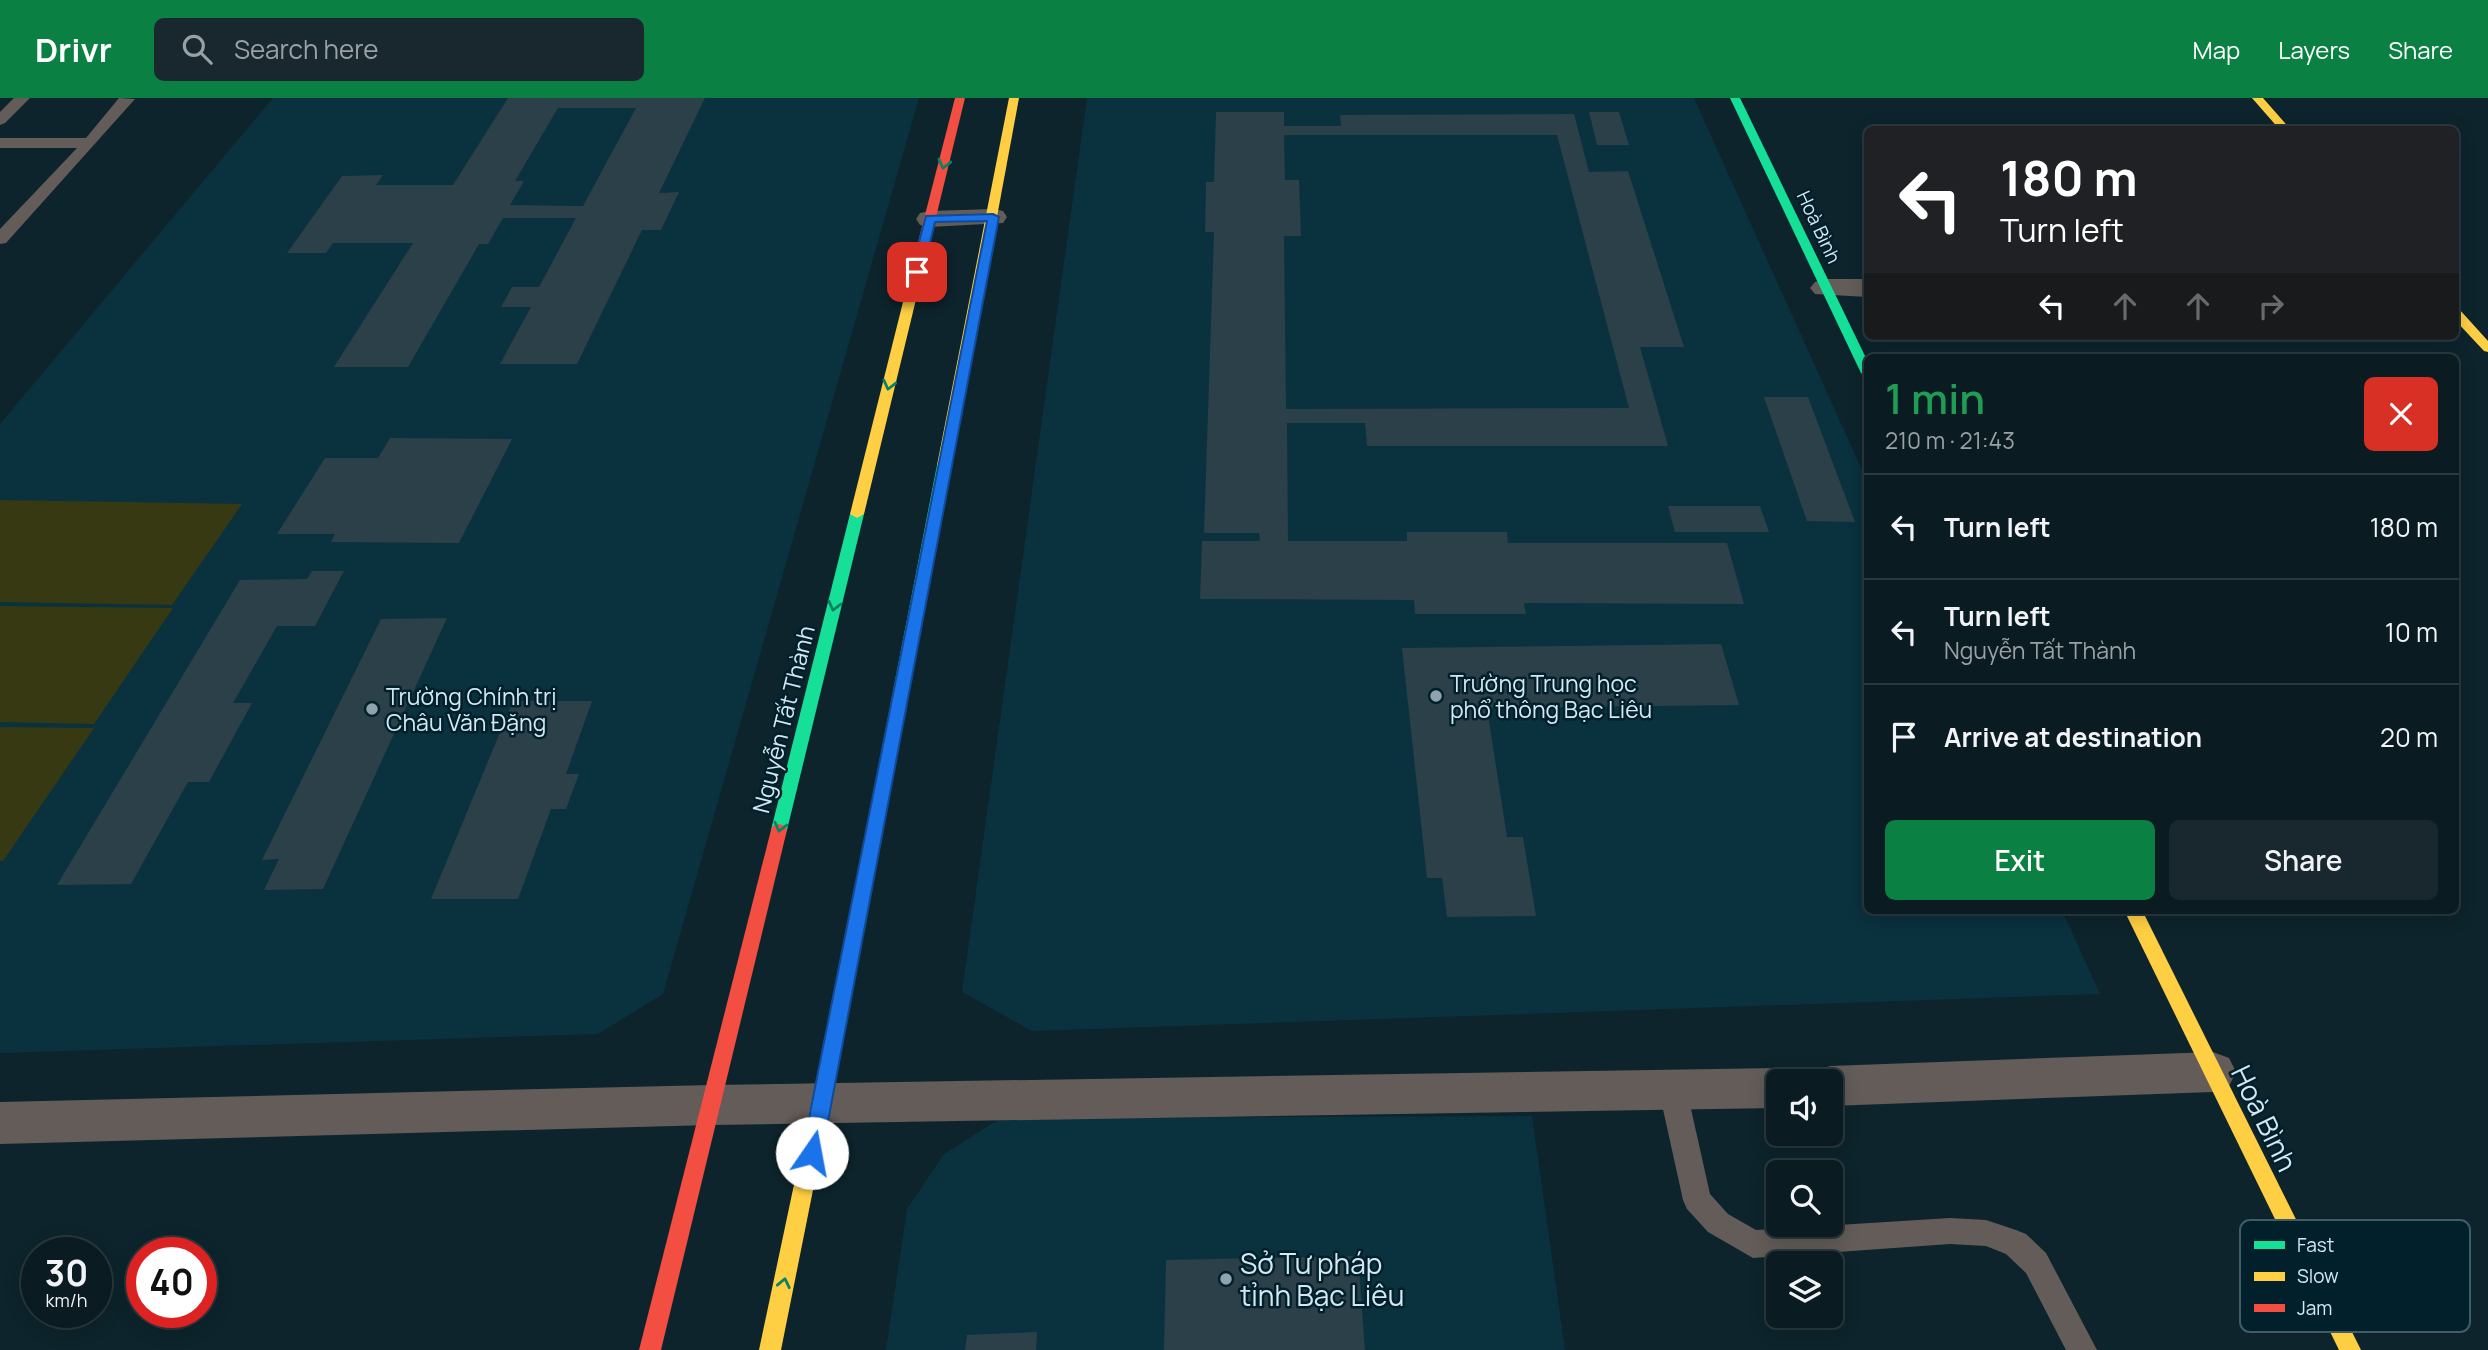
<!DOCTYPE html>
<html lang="en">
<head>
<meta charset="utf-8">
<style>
  :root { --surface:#0a1b21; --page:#18282e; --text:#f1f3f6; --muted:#99a1a5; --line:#2a393f; --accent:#0b8043 }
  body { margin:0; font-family:Manrope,sans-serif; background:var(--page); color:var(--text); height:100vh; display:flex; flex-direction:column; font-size:26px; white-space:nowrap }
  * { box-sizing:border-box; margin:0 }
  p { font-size:23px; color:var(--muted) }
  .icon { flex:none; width:38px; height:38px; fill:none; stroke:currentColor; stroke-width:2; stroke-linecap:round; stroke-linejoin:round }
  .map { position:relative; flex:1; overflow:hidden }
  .panel { position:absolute; left:1864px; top:256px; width:595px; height:560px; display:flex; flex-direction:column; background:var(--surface); border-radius:10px; box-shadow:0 4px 18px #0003,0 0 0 2px var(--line) }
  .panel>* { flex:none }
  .banner { position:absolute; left:1864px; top:28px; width:595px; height:214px; border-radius:10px; box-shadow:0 4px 18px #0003,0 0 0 2px var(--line); background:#202124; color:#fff; overflow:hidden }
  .controls { position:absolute; left:1766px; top:971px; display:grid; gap:14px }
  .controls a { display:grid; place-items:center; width:77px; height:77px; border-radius:10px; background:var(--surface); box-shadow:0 4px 18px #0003,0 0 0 2px var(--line); font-size:35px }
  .speed { position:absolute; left:21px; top:1139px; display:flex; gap:14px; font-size:35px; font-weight:700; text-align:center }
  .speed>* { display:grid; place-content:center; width:91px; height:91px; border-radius:50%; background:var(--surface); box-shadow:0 4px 18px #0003,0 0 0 2px var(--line); line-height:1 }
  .speed small { font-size:18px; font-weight:400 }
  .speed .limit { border:10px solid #d22; background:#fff; color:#111 }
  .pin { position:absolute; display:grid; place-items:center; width:60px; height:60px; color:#fff; margin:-30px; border-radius:14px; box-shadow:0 4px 10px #0006 }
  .me { position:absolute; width:77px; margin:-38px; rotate:12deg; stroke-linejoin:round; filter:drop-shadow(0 0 5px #0008) }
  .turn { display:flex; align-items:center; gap:24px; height:147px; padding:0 21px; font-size:32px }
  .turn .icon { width:91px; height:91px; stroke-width:2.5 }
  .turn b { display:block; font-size:49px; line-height:60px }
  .lanes { display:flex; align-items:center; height:66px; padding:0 21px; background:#0003; justify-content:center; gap:35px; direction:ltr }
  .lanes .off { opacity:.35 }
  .round { display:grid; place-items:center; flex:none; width:74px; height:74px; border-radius:10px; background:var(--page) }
  .head { display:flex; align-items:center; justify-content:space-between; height:119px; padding:0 21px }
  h1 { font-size:42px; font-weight:600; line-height:52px; color:#1e9e55 }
  .cta { display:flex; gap:14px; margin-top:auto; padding:14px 21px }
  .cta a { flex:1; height:80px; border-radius:10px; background:var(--accent); color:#fff; font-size:28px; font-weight:600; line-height:80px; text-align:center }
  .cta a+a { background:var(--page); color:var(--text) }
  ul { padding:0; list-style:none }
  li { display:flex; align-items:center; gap:21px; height:105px; padding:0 21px; border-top:2px solid var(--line) }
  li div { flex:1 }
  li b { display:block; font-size:26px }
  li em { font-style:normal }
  header { display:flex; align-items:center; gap:42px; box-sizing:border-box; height:98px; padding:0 35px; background:var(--accent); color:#fff }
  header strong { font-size:33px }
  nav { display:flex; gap:38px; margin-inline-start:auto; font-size:24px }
  .search { width:490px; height:63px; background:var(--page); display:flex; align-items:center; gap:18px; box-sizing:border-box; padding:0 24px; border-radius:10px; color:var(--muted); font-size:26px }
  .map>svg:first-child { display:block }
  .built { fill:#0a313e }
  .green { fill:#373912 }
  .building { fill:#2b4048; fill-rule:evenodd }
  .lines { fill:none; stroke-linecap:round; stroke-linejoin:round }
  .lane { fill:#635c58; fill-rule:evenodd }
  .street { fill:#635c58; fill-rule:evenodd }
  .fast { fill:#16e098; fill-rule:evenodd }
  .slow { fill:#ffcf43; fill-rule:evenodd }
  .jam { fill:#f24e42; fill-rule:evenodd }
  .oneway { stroke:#0c8062 }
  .route { fill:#1a73e8; stroke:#114b97; stroke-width:2 }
  .poi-dot { fill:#8ea3ad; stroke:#01202b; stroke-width:2.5 }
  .labels { text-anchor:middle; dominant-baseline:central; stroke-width:5; stroke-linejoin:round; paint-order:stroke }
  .far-street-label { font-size:19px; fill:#d3e8f2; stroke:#01202b }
  .poi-label { font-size:23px; fill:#d3e8f2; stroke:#01202b; text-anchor:start }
  .street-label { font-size:23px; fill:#d3e8f2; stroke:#01202b }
  .near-street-label { font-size:28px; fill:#d3e8f2; stroke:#01202b }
  .near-poi-label { font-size:28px; fill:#d3e8f2; stroke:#01202b; text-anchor:start }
  .key { fill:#01202b; stroke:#405c67; stroke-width:2 }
  .key-label { font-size:19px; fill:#d3e8f2 }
</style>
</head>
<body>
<header>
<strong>Drivr</strong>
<div class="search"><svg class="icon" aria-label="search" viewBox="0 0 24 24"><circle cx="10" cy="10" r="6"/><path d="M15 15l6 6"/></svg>Search here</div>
<nav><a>Map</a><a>Layers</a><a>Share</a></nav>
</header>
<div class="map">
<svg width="2488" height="1252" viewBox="0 0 2488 1252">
  <rect width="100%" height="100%" fill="#0d242c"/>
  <!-- built -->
  <g class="built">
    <path d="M 273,0 L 919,0 L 663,896 L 598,936 L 0,955 L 0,326 Z"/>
    <path d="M 1087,0 L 1694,0 L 1867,383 L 1867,812 L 2062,812 L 2100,896 L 1032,933 L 962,894 Z"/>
    <path d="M 1532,1018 L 1565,1252 L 886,1252 L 907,1111 L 944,1056 L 1001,1020 Z"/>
  </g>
  <!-- green -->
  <g class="green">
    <path d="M 0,402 L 242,406 L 172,507 L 0,504 Z"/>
    <path d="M 0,508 L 173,510 L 94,626 L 0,624 Z"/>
    <path d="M 0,629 L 94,630 L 3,763 L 0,763 Z"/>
  </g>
  <!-- building -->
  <g class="building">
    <path d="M 508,0 L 705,0 L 659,95 L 679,94 L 661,132 L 642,132 L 577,266 L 500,266 L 531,209 L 501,209 L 512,189 L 539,189 L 576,120 L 503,120 L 488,146 L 479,146 L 408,269 L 334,269 L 413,145 L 333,145 L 326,155 L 287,155 L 342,78 L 383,77 L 376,87 L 453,87 ZM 558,10 L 636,10 L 583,108 L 510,107 L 524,83 L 515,83 Z"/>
    <path d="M 1216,14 L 1284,14 L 1284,28 L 1341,28 L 1340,17 L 1574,16 L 1589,74 L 1628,73 L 1684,249 L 1640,249 L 1668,348 L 1367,348 L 1365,325 L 1287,325 L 1288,443 L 1407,443 L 1407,434 L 1507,434 L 1508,445 L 1727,445 L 1744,506 L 1524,505 L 1526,516 L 1415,516 L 1414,502 L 1200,501 L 1202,443 L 1260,443 L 1259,435 L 1204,435 L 1214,134 L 1205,134 L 1206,84 L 1214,84 ZM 1284,37 L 1557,37 L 1629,310 L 1286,311 L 1284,138 L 1301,138 L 1299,82 L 1285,82 Z"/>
    <path d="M 1589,14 L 1619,14 L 1629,47 L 1597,47 Z"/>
    <path d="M 1764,299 L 1808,299 L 1855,424 L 1807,423 Z"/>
    <path d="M 390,340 L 512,341 L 459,445 L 331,444 L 335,436 L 277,436 L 325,360 L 378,360 Z"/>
    <path d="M 1668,408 L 1760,408 L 1769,434 L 1675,434 Z"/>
    <path d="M 312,473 L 344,473 L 315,528 L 277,528 L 233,605 L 252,605 L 209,684 L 188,684 L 131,786 L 57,787 L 240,482 L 307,481 Z"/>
    <path d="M 447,520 L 323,791 L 264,792 L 279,761 L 262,762 L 381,521 Z"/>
    <path d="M 1721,546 L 1739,607 L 1487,610 L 1507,739 L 1523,739 L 1536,818 L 1447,819 L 1442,780 L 1427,780 L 1402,550 Z"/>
    <path d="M 513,603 L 592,603 L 566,676 L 579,676 L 566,711 L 551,711 L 518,801 L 431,801 Z"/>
    <path d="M 1358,1158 L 1365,1252 L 1164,1252 L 1166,1162 Z"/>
    <path d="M 1037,1234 L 1036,1252 L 965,1252 L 967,1237 Z"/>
  </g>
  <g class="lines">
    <!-- lane -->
    <g class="lane">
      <path d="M 14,0 L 30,0 L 5,25 L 0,27 L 0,14 Z"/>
      <path d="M 119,0 L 135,1 L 6,145 L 0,146 L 0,131 L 77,50 L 0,50 L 0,40 L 86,40 Z"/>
      <path d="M 1673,981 L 1683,985 L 1687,993 L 1710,1096 L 1728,1116 L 1756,1132 L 1950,1120 L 1986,1122 L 2016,1132 L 2026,1136 L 2046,1155 L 2097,1252 L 2066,1252 L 2026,1175 L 2006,1156 L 1986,1148 L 1950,1146 L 1753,1160 L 1708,1134 L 1687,1111 L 1683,1102 L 1659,993 L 1663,985 Z"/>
    </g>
    <!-- street -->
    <g class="street">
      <path d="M 993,111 L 1003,113 L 1007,119 L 1003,125 L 930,129 L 920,127 L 916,121 L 920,115 L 930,113 Z"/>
      <path d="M 1825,181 L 1867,181 L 1867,199 L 1815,196 L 1810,190 L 1815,184 Z"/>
      <path d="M 2213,954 L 2229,960 L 2236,974 L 2229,988 L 2213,994 L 1830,1008 L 1830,984 L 1809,984 L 1814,974 L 1830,968 Z"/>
      <path d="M 1778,970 L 1794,976 L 1798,984 L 1778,984 L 1778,1010 L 711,1027 L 0,1046 L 0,1004 L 711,987 Z"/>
    </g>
    <!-- fast -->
    <g class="fast">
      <path d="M 1730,0 L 1740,0 L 1867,262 L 1867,279 L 1861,275 Z"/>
      <path d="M 944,363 L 951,367 L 850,907 L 847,912 L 841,915 L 835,912 L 832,907 L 937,367 Z"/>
      <path d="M 857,412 L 864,416 L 787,732 L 785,736 L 773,736 L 771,732 L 850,416 Z"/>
    </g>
    <!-- slow -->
    <g class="slow">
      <path d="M 1009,0 L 1019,0 L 951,367 L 944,371 L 937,367 Z"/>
      <path d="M 2252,0 L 2263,0 L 2291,32 L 2280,32 Z"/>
      <path d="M 922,149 L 928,152 L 864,416 L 857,420 L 850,416 L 916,152 Z"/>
      <path d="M 2455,210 L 2459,211 L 2488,243 L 2488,254 L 2484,253 L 2455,222 Z"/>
      <path d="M 2124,812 L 2142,812 L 2361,1252 L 2339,1252 Z"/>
      <path d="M 841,899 L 847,902 L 850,907 L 781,1252 L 759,1252 L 832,907 L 835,902 Z"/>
    </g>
    <!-- jam -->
    <g class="jam">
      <path d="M 955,0 L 965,0 L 928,152 L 922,155 L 916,152 Z"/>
      <path d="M 779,726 L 785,728 L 787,732 L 661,1252 L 639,1252 L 771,732 L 773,728 Z"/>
    </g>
  </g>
  <!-- one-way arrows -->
  <defs><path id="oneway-chevron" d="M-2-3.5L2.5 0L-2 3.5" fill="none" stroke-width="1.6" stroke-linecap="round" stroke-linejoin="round" transform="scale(1.75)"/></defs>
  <g class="oneway">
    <use href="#oneway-chevron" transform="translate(944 66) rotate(104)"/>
    <use href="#oneway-chevron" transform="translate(889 287) rotate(104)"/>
    <use href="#oneway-chevron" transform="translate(834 508) rotate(104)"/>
    <use href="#oneway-chevron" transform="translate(780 729) rotate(104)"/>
    <use href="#oneway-chevron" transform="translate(784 1185) rotate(-78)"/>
  </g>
  <!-- route -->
  <path class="route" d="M 993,116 L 999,119 L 822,1055 L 819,1061 L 812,1064 L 805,1061 L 802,1055 L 987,123 L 935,124 L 923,174 L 917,178 L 911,174 L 926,118 Z"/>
  <!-- markers -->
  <g class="poi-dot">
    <circle cx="1436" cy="598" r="7"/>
    <circle cx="372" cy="611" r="7"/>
    <circle cx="1226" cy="1181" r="7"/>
  </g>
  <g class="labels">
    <!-- far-street labels -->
    <g class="far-street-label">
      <text transform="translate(1819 129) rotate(65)">Hoà Bình</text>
    </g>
    <!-- poi labels -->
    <g class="poi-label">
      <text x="1450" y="585">Trường Trung học<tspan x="1450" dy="26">phổ thông Bạc Liêu</tspan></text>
      <text x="386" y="598">Trường Chính trị<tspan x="386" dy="26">Châu Văn Đặng</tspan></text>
    </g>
    <!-- street labels -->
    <g class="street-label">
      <text transform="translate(783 621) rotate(-76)">Nguyễn Tất Thành</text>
    </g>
    <!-- near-street labels -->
    <g class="near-street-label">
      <text transform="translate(2265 1020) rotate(64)">Hoà Bình</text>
    </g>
    <!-- near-poi labels -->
    <g class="near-poi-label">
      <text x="1240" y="1165">Sở Tư pháp<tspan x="1240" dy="32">tỉnh Bạc Liêu</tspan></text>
    </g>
  </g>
  <!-- legend -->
  <rect x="2240" y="1122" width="230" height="112" rx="10" class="key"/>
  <rect x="2254" y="1143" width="31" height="8" fill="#16e098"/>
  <rect x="2254" y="1174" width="31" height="9" fill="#ffcf43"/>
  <rect x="2254" y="1206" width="31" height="8" fill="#f24e42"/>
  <g class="key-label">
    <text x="2297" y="1154">Fast</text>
    <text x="2297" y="1185">Slow</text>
    <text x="2297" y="1217">Jam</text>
  </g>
</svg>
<div class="controls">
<a><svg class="icon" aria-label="sound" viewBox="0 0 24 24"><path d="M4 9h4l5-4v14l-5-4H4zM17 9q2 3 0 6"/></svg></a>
<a><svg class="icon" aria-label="search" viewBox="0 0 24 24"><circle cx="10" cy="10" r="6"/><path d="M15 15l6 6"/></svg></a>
<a><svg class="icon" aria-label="layers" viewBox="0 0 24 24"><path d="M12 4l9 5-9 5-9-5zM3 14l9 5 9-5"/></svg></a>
</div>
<div class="speed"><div>30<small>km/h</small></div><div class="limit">40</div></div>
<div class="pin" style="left:917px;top:174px;background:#d93025"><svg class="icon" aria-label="arrive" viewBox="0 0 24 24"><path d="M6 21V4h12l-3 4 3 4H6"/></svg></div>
<svg class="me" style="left:812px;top:1055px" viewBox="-20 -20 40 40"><circle r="19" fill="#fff"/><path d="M0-13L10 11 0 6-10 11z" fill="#1a73e8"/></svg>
<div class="banner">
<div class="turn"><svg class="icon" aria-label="left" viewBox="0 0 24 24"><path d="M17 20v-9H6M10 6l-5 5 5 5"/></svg><div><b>180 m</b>Turn left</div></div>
<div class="lanes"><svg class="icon" aria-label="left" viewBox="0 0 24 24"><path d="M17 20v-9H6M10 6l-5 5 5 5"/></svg><svg class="icon off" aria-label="ahead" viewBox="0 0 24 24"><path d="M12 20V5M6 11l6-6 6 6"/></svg><svg class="icon off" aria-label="ahead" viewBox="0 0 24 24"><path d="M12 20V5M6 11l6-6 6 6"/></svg><svg class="icon off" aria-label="right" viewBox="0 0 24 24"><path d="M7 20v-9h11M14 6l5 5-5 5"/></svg></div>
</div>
<section class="panel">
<div class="head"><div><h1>1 min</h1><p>210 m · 21:43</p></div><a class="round" style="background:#d93025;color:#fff"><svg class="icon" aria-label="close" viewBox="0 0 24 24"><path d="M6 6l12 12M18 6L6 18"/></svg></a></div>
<ul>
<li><svg class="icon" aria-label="left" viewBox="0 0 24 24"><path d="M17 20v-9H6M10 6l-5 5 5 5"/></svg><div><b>Turn left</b></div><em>180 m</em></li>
<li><svg class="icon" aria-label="left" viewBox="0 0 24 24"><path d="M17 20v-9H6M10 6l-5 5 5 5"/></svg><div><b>Turn left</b><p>Nguyễn Tất Thành</p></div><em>10 m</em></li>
<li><svg class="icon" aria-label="arrive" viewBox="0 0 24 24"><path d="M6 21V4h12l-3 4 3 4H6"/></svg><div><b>Arrive at destination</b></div><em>20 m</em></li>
</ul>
<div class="cta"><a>Exit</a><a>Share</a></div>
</section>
</div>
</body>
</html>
